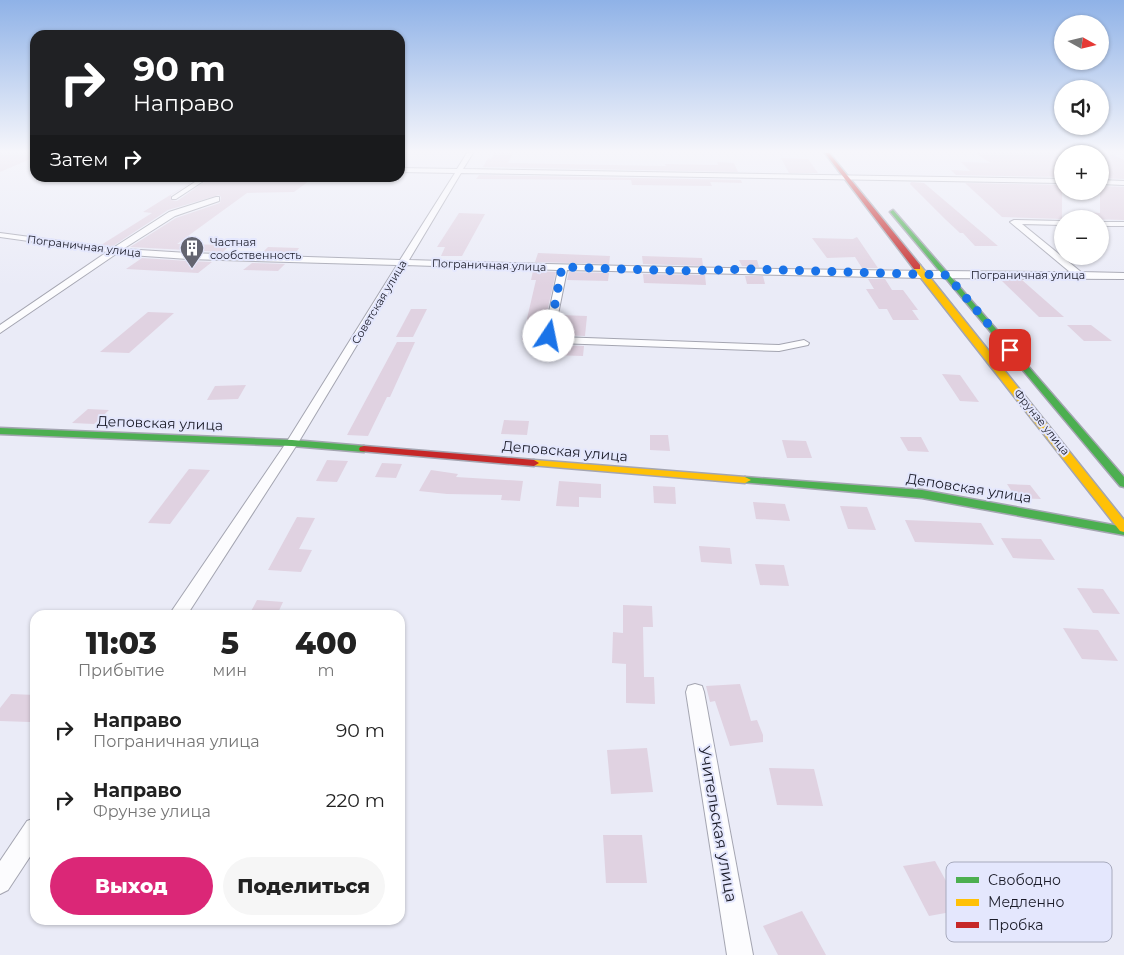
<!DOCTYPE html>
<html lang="ru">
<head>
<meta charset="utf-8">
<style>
  :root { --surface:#fff; --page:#f6f6f6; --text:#222; --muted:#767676; --accent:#db2777 }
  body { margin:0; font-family:Montserrat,sans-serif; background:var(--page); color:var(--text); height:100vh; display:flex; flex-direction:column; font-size:19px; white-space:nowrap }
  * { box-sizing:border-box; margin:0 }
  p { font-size:16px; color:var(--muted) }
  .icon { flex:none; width:28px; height:28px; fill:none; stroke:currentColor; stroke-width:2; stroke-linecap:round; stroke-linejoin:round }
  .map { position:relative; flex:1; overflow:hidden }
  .panel { position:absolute; left:30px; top:610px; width:375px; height:315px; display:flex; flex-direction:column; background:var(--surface); border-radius:15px; box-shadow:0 1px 4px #0004 }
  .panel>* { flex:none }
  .hud { position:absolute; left:30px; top:30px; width:375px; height:152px; border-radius:15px; box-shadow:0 1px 4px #0004; background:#202124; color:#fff; overflow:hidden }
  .needle { width:32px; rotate:98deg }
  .buttons { position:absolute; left:1054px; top:15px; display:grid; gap:10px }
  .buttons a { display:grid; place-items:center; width:55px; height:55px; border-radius:50%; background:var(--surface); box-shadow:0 1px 4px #0004; font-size:25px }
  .pin { position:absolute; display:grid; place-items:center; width:42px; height:42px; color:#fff; margin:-21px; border-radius:10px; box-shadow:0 2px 8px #0006 }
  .me { position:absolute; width:55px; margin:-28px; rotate:11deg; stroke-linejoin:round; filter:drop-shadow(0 0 4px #0008) }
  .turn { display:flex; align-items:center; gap:18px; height:105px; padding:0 20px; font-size:22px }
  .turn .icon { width:65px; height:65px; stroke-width:2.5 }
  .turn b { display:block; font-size:35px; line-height:42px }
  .then { display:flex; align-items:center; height:48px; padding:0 20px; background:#0003; gap:10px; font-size:19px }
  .eta { display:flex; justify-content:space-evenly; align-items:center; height:85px; text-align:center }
  .eta b { font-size:30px; font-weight:800; line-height:35px }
  .action { display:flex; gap:10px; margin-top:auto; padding:10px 20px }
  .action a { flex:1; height:58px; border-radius:30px; background:var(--accent); color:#fff; font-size:20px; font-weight:800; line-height:58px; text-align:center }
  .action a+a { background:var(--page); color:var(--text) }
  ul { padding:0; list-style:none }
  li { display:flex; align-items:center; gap:15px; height:70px; padding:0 20px }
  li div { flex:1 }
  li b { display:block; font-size:19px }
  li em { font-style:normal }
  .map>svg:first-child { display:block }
  .building { fill:#e0d2e1 }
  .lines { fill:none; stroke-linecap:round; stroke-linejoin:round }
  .street-casing { stroke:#a4a5b1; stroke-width:2 }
  .fast-casing { stroke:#a4a5b1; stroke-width:3 }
  .slow-casing { stroke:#a4a5b1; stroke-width:3 }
  .jam-casing { stroke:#a4a5b1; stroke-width:3 }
  .street { fill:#fcfcfe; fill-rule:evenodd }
  .fast { fill:#4caf50; fill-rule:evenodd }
  .slow { fill:#ffc107; fill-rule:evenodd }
  .jam { fill:#c62828; fill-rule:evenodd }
  .route { stroke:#1a73e8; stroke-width:9; stroke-dasharray:0 16.2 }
  .labels { text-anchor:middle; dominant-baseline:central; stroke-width:4; stroke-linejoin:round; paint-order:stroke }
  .far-poi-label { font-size:11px; fill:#1a1b28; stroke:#e4e7fd; text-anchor:start }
  .far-street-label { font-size:11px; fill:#1a1b28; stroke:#e4e7fd }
  .street-label { font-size:14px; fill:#1a1b28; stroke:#e4e7fd }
  .near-street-label { font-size:16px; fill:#1a1b28; stroke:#e4e7fd }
  .key { fill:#e4e7fd; stroke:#a7aabd; stroke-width:1 }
  .key-label { font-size:14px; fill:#1a1b28 }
</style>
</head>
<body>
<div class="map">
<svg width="1124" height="955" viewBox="0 0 1124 955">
  <rect width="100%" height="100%" fill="#eaebf7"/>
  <!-- building -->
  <g class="building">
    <path d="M 0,153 L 35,153 L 35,157 L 0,172 Z"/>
    <path d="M 494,153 L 513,153 L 508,163 L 666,166 L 665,164 L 718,165 L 717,162 L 734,163 L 738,172 L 483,167 L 488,158 L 491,159 Z"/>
    <path d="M 975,153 L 1109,153 L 1124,160 L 1124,179 L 1100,178 L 1100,154 L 1062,154 L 1062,177 L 956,175 L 951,170 L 970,171 L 961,162 L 991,163 Z"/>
    <path d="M 781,158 L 808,159 L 818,173 L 789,173 Z"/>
    <path d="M 479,175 L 741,180 L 742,183 L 710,182 L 712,186 L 632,185 L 631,180 L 476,179 Z"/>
    <path d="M 188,178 L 198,178 L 171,195 L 171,200 L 177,201 L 210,178 L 313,178 L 294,192 L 247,193 L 177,244 L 230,245 L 223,252 L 130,247 L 176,218 L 220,203 L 221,197 L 219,195 L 168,210 L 113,246 L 101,245 L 152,213 L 143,212 L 191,182 Z"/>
    <path d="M 911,182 L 924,183 L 998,246 L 975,246 L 963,233 L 960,233 L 945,219 L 910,184 Z"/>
    <path d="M 965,183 L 1062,185 L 1062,219 L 1002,217 Z"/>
    <path d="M 1100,186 L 1124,187 L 1124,220 L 1090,219 L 1081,212 L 1100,213 Z"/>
    <path d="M 459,213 L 485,214 L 462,256 L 441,256 L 445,247 L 437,247 Z"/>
    <path d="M 857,237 L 878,268 L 862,268 L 855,257 L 827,258 L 812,238 L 853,239 Z"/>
    <path d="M 268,247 L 299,248 L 294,255 L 261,254 Z"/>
    <path d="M 538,253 L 610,256 L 609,264 L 535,262 Z"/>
    <path d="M 642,256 L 702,258 L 703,266 L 643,264 Z"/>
    <path d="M 142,258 L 188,261 L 212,262 L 198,273 L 126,269 Z"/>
    <path d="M 739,260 L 757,260 L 759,267 L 742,266 Z"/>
    <path d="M 252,263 L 285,264 L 278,271 L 243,270 Z"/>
    <path d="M 533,271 L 556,272 L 542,335 L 549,341 L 522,340 L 536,280 L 531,280 Z"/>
    <path d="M 569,272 L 609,273 L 608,281 L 567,280 Z"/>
    <path d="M 643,274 L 705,275 L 706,285 L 644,283 Z"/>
    <path d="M 745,276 L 763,276 L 765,284 L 747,284 Z"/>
    <path d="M 868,279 L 885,279 L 892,290 L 903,290 L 918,310 L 912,310 L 919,320 L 893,320 L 887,309 L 879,309 L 866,289 L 874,289 Z"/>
    <path d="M 1001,280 L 1022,280 L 1064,317 L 1039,317 Z"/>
    <path d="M 411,309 L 427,309 L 413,337 L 396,337 Z"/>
    <path d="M 148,312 L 174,313 L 129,353 L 100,352 Z"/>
    <path d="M 560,315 L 587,316 L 585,336 L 560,335 L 556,333 Z"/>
    <path d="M 1067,325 L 1091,325 L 1112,341 L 1084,341 Z"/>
    <path d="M 397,342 L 415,342 L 390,397 L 387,397 L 368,436 L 347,435 Z"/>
    <path d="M 553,342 L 557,345 L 584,346 L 583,356 L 550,355 Z"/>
    <path d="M 942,374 L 960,375 L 979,402 L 960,401 Z"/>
    <path d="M 246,385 L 238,399 L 207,400 L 215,386 Z"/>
    <path d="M 88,409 L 109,410 L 94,424 L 72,423 Z"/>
    <path d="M 504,420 L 529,421 L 527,435 L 501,434 Z"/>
    <path d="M 650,435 L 668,435 L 670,451 L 650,450 Z"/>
    <path d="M 900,437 L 921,437 L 929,452 L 908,451 Z"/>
    <path d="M 782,440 L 806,441 L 812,458 L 787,458 Z"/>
    <path d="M 327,460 L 348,461 L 337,482 L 316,481 Z"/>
    <path d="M 382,463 L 402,464 L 396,478 L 375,477 Z"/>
    <path d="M 189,469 L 210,470 L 170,524 L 148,523 Z"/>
    <path d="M 431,470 L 458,474 L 456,477 L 523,481 L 520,501 L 501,500 L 502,495 L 447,494 L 419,491 Z"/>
    <path d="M 559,481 L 601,484 L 601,498 L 579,497 L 579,507 L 556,506 Z"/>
    <path d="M 1007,484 L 1030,485 L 1041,499 L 1016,498 Z"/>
    <path d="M 653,486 L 675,487 L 676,504 L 654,503 Z"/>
    <path d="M 753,502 L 785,504 L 790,521 L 756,519 Z"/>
    <path d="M 840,506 L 867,507 L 876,530 L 848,529 Z"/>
    <path d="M 297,517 L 315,518 L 299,549 L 312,550 L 301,572 L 268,570 Z"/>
    <path d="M 905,520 L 981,523 L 994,545 L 915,542 Z"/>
    <path d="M 1001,538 L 1041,539 L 1055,560 L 1013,558 Z"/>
    <path d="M 699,546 L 730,548 L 732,564 L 701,562 Z"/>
    <path d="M 755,564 L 784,565 L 789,586 L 760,585 Z"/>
    <path d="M 1077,588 L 1103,589 L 1120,614 L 1093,613 Z"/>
    <path d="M 257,600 L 283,602 L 277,615 L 249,615 Z"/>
    <path d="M 623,605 L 652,606 L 653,627 L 643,627 L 644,677 L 654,677 L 655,704 L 626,703 L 626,664 L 612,663 L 613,632 L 623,633 Z"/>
    <path d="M 1063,628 L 1098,630 L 1118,661 L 1082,659 Z"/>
    <path d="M 740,684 L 751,721 L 757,720 L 763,735 L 763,742 L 730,746 L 715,701 L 710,702 L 706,686 Z"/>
    <path d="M 11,694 L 35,695 L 35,716 L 30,722 L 0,721 L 0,708 Z"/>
    <path d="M 647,748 L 653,792 L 611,794 L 607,750 Z"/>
    <path d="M 769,768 L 814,769 L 823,806 L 777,805 Z"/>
    <path d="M 603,835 L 642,835 L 647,883 L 606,883 Z"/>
    <path d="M 935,861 L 962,910 L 929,916 L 903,866 Z"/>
    <path d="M 802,911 L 826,955 L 778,955 L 763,926 Z"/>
  </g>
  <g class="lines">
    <!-- street casing -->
    <g class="street-casing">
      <g id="street">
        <path d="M 467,153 L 473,153 L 463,169 L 1062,179 L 1062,183 L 461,173 L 409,260 C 629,267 849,271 1070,272 L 1010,222 L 1014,220 L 1062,221 L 1062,225 L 1022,224 L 1081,272 L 1124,273 L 1124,279 L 923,278 L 567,270 L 554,334 L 559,337 L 779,345 L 804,340 L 809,343 L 808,345 L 779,351 L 557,343 L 544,335 L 558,270 L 405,265 L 298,443 L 187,615 L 169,615 L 286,443 L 397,265 L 188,259 L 116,254 L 0,333 L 0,325 L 107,252 L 0,237 L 0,233 L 113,248 L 169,212 L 216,197 L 219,197 L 219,201 L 175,216 L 123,249 L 188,253 L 400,260 L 455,173 L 400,172 L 400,168 L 457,169 Z"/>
        <path d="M 201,178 L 208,178 L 176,199 L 172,199 L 172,197 Z"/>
        <path d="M 1100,180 L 1124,181 L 1124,185 L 1100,184 Z"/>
        <rect x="1100" y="222" width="24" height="4"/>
        <path d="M 695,684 L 702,686 L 704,692 L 753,955 L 727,955 L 686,692 L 688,686 Z"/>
        <path d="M 35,818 L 35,849 L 8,890 L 0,894 L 0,861 L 27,821 Z"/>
      </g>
    </g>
    <!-- fast casing -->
    <g class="fast-casing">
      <g id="fast">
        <path d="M 893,210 L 1124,477 L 1124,487 L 1120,486 L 891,213 L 890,212 Z"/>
        <path d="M 0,428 L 292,440 L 364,446 L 369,449 L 364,452 L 292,446 L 0,434 Z"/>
        <path d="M 745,477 L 922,490 L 1124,527 L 1124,535 L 922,498 L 741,482 L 739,480 Z"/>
      </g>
    </g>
    <!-- slow casing -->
    <g class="slow-casing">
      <g id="slow">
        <path d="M 914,265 L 920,265 L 1124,520 L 1124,532 L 1120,531 L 914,269 Z"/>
        <path d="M 534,460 L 745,477 L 751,480 L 745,483 L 530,465 L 529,463 L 530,461 Z"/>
      </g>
    </g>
    <!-- jam casing -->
    <g class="jam-casing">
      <g id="jam">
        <path d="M 825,153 L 829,153 L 920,265 L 920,269 L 914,269 Z"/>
        <path d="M 364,446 L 534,460 L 539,463 L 534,466 L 360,451 L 359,449 L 360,447 Z"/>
      </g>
    </g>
    <!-- street -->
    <use href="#street" class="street"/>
    <!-- fast -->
    <use href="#fast" class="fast"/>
    <!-- slow -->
    <use href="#slow" class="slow"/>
    <!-- jam -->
    <use href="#jam" class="jam"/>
  </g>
  <!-- sky -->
  <linearGradient id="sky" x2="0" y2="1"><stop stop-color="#8fb2e7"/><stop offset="0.53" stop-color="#f6f6fb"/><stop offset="1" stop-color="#f6f6fb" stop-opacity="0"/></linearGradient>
  <rect width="1124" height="286" fill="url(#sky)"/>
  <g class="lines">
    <!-- route -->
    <path class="route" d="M 549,336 L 562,267 L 681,271 L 749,269 L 947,275 L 1010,350"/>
  </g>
  <!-- icons -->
  <defs>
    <g id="building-pin" transform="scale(1.25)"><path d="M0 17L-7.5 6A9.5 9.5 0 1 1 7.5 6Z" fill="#636470" stroke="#e4e7fd"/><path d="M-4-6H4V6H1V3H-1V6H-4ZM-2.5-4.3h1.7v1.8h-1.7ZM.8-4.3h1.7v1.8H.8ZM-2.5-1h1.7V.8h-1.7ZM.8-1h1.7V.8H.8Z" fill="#fff"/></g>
  </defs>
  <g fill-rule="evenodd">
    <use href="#building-pin" x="192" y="248"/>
  </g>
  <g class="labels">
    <!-- far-poi labels -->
    <g class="far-poi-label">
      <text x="210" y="242">Частная<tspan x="210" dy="13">сообственность</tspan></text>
    </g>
    <!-- far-street labels -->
    <g class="far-street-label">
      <text transform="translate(84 246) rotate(7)">Пограничная улица</text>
      <text transform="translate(489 265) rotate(2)">Пограничная улица</text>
      <text x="1028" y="275">Пограничная улица</text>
      <text transform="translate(379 302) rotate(-59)">Советская улица</text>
      <text transform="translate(1042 422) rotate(51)">Фрунзе улица</text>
    </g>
    <!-- street labels -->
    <g class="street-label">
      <text transform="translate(160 423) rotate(2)">Деповская улица</text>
      <text transform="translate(565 451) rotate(5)">Деповская улица</text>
      <text transform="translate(969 488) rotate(9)">Деповская улица</text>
    </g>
    <!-- near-street labels -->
    <g class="near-street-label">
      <text transform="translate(718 824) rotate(80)">Учительская улица</text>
    </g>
  </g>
  <!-- legend -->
  <rect x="946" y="862" width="166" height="80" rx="8" class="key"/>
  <rect x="956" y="877" width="23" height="6" fill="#4caf50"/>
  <rect x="956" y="899" width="23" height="7" fill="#ffc107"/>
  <rect x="956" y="922" width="23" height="6" fill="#c62828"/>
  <g class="key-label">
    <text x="988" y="885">Свободно</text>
    <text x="988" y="907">Медленно</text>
    <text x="988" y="930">Пробка</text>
  </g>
</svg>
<div class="buttons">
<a><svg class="needle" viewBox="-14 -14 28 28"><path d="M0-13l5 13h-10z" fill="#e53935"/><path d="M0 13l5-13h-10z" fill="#767676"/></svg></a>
<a><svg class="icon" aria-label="sound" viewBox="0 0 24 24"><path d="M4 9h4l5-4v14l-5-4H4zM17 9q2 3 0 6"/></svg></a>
<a>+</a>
<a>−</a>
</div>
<div class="pin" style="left:1010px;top:350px;background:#d93025"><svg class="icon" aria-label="arrive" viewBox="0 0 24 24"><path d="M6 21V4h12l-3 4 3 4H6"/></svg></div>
<svg class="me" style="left:549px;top:336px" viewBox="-20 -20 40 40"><circle r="19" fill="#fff"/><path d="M0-13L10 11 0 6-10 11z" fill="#1a73e8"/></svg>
<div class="hud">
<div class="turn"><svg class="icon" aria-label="right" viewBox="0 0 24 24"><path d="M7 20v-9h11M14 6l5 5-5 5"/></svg><div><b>90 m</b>Направо</div></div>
<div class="then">Затем<svg class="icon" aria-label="right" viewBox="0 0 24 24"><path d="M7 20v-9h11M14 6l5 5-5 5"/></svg></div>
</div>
<section class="panel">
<div class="eta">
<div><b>11:03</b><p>Прибытие</p></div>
<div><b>5</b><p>мин</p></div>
<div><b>400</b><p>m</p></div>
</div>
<ul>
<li><svg class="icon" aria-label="right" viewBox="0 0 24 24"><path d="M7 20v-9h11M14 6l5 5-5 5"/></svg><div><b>Направо</b><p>Пограничная улица</p></div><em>90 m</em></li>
<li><svg class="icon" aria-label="right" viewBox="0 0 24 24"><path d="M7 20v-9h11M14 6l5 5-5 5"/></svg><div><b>Направо</b><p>Фрунзе улица</p></div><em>220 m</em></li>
</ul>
<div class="action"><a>Выход</a><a>Поделиться</a></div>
</section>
</div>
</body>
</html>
